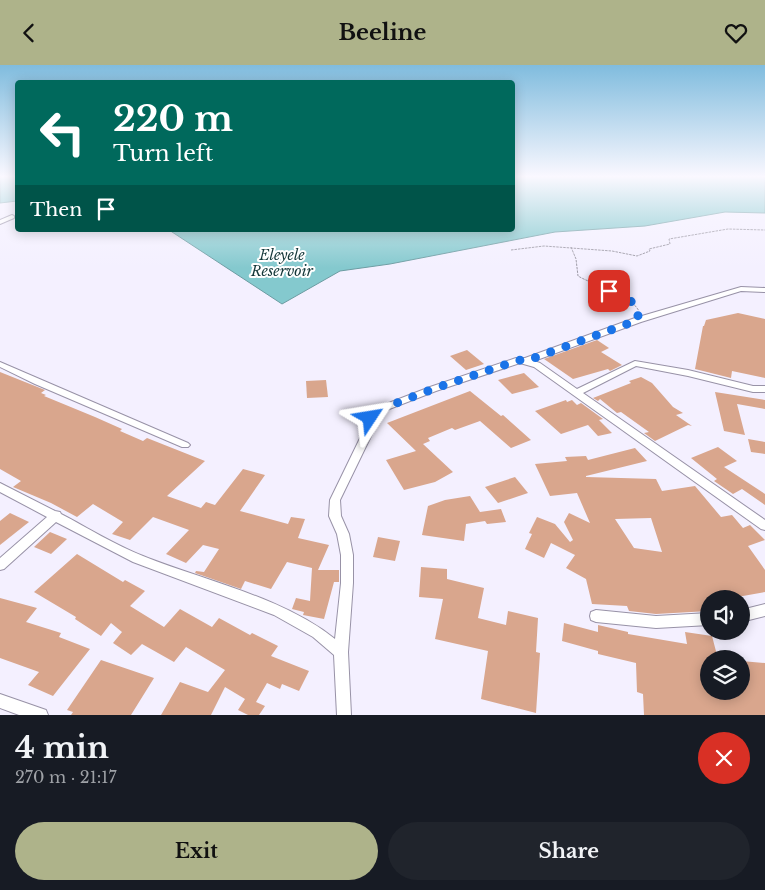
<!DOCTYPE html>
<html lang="en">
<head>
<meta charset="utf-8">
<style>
  :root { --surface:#171b24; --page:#20242c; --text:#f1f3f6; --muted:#9ea1a6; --accent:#aeb38a }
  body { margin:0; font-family:"Libre Baskerville",serif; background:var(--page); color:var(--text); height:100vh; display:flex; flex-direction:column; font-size:19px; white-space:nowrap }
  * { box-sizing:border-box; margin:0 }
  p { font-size:16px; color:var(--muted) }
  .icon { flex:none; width:28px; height:28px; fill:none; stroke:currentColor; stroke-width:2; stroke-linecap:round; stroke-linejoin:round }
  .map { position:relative; height:650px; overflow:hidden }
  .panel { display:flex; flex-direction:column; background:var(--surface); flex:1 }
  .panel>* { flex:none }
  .hud { position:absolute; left:15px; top:15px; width:500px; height:152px; border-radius:5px; box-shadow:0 2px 12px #0003; background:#00695c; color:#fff; overflow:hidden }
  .fabs { position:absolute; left:700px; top:525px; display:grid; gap:10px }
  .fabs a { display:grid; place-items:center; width:50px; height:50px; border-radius:50%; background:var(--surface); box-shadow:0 2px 12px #0003; font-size:25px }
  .pin { position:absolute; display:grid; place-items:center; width:42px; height:42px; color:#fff; margin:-21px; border-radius:10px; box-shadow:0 2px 8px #0006 }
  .me { position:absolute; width:55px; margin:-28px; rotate:57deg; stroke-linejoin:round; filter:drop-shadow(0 0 4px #0008) }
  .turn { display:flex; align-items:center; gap:18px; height:105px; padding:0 15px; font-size:22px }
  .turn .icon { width:65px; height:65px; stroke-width:2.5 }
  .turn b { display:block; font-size:35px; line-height:42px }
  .then { display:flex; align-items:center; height:48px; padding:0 15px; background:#0003; gap:10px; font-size:19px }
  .round { display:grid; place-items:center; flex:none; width:52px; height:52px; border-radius:26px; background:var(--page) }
  .overview { display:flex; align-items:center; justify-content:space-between; height:85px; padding:0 15px }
  h1 { font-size:30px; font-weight:800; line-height:38px }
  .primary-button { display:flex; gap:10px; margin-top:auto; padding:10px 15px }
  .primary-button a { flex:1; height:58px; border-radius:30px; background:var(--accent); color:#111; font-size:20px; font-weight:800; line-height:58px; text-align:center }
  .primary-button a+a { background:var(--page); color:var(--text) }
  header { display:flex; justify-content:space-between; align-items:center; height:65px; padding:0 15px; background:var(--accent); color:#111; font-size:22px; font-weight:800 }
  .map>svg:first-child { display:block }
  .water { fill:#84c9ce; stroke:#6c9ca2 }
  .building { fill:#d9a68d; fill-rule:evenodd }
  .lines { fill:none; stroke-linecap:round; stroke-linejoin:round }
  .street-casing { stroke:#9892a7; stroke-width:2 }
  .path { stroke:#9c99a5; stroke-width:1; stroke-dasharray:2.5 1; stroke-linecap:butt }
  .street { fill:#fff; fill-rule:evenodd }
  .route { stroke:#1a73e8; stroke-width:9; stroke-dasharray:0 16.2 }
  .labels { text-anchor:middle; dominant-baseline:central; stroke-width:4; stroke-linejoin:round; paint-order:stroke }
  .far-water-label { font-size:14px; font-style:italic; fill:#143739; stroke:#fff }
</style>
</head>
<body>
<header><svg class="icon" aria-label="back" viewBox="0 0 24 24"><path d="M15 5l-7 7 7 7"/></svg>Beeline<svg class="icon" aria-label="heart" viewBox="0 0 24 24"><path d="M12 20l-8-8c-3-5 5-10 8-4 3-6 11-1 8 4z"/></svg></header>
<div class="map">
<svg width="765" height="650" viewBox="0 0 765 650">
  <rect width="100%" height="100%" fill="#f4f0ff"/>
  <!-- water -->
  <g class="water">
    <path d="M 0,112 L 17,112 L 17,136 L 0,138 Z"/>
    <path d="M 513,112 L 765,112 L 765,148 L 725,147 L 645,161 L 555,167 L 390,199 L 340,206 L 282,239 L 169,165 L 512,165 Z"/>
  </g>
  <!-- building -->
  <g class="building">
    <path d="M 738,248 L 765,254 L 765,313 L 732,306 L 731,313 L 695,304 L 703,261 L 704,261 L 706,255 Z"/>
    <path d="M 597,275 L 609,283 L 601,287 L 622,300 L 610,306 L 608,304 L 573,314 L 544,294 Z"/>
    <path d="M 467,285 L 484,299 L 466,305 L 450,291 Z"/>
    <path d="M 0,307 L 45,325 L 41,328 L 46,330 L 44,331 L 95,352 L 122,364 L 120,366 L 143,376 L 147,373 L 205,396 L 167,431 L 201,443 L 206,437 L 215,440 L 243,404 L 265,410 L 240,446 L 288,459 L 291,452 L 305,454 L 298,473 L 329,480 L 318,505 L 339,505 L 339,517 L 334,517 L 324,554 L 303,550 L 304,547 L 292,544 L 296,533 L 310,536 L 312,503 L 287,497 L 271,524 L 245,516 L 241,524 L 195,508 L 196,506 L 204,507 L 219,484 L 203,480 L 186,498 L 166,489 L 189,465 L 153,452 L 130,475 L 112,469 L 123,457 L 93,439 L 77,452 L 51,438 L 13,422 L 21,416 L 0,404 Z"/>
    <path d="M 524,308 L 539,322 L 512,329 L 498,315 Z"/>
    <path d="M 641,312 L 652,318 L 673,342 L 683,348 L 676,350 L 692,361 L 688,360 L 655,376 L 644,368 L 649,367 L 621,347 L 617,348 L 600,334 L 598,336 L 593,333 L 631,318 L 629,316 Z"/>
    <path d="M 326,315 L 328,332 L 307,333 L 306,316 Z"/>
    <path d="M 470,326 L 501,351 L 503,350 L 531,375 L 511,383 L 480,356 L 455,365 L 452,363 L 428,373 L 430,376 L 423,379 L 453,407 L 435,417 L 404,425 L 386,395 L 416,386 L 387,358 Z"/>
    <path d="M 715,327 L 765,335 L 765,344 L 737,339 L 745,370 L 724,366 Z"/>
    <path d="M 566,335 L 567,337 L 572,335 L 577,340 L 581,338 L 603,354 L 599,355 L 612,368 L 598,371 L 588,360 L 561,369 L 535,346 Z"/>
    <path d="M 748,374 L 765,377 L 765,389 L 751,387 Z"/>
    <path d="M 718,382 L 737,396 L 724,402 L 765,429 L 765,440 L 742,424 L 733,429 L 714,416 L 717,414 L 691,393 Z"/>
    <path d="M 635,383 L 647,396 L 586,411 L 586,412 L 656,414 L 662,426 L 695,421 L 721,452 L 732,450 L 743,463 L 750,460 L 765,475 L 748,481 L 765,505 L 765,527 L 726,534 L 709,534 L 709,546 L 656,549 L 629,546 L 627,541 L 592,539 L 586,514 L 566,503 L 575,490 L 551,478 L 544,493 L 525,484 L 532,469 L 529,468 L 537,452 L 555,459 L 570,477 L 573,475 L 564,457 L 569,448 L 590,458 L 577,428 L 550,431 L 535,399 L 567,396 L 565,392 L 586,391 L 588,395 ZM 651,453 L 662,487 L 634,483 L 615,454 Z"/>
    <path d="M 515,412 L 528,428 L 498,438 L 485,422 Z"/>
    <path d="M 470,431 L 480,447 L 501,444 L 506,457 L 487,459 L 485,456 L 466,459 L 464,476 L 422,470 L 428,441 L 445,435 Z"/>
    <path d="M 10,448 L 29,457 L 0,480 L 0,456 Z"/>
    <path d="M 50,467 L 67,474 L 51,489 L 34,482 Z"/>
    <path d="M 378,472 L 400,476 L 395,496 L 373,492 Z"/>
    <path d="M 77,489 L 123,517 L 125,515 L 145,526 L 130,541 L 164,562 L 180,544 L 212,562 L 219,553 L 250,570 L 252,568 L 278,581 L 271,591 L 309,606 L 299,626 L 282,619 L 280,624 L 267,618 L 256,637 L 265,641 L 259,650 L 248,650 L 238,645 L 245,634 L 225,622 L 211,650 L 161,650 L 180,617 L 208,627 L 225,605 L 186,582 L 174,597 L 142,579 L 131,590 L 113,578 L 122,567 L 111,558 L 101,571 L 75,554 L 76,552 L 34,527 Z"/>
    <path d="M 421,502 L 447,504 L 447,514 L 484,523 L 478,553 L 506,560 L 508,546 L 538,553 L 536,587 L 540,588 L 536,648 L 481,634 L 488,586 L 435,574 L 443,534 L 419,532 Z"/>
    <path d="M 0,533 L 37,543 L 26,557 L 61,568 L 59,572 L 90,584 L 53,631 L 28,620 L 39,607 L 0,593 Z"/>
    <path d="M 564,558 L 598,567 L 598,560 L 628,567 L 628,569 L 687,579 L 685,567 L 712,571 L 718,594 L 709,594 L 709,626 L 741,626 L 741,596 L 765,598 L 765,650 L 644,650 L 643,629 L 637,627 L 636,598 L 598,589 L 598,586 L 562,576 Z"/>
    <path d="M 101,595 L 154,613 L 131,650 L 71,650 L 73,647 L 67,645 Z"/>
  </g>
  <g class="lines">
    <!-- street casing -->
    <g class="street-casing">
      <g id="street">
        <path d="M 12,150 L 14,151 L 14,153 L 0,159 L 0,155 Z"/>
        <path d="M 741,222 L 765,223 L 765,227 L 741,226 L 641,257 L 534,296 L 540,298 L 577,324 L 635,296 L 688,305 L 753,321 L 765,321 L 765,327 L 753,327 L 688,311 L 636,301 L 583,328 L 765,455 L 765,465 L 761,464 L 534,302 L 520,298 L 436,326 L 379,348 L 375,354 L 373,367 L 340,435 L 341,451 L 349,469 L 353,490 L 353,518 L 348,587 L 351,650 L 337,650 L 334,590 L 313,572 L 274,550 L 133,497 L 56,457 L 4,504 L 0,505 L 0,493 L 47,452 L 0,427 L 0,418 L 55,446 L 60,447 L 61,449 C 88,463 115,480 143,491 C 205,516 283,532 335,574 L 341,518 L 341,490 L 337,469 L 329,451 L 330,435 L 363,367 L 365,353 L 373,344 L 430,322 L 516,293 L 525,293 L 635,253 Z"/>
        <path d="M 0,297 L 188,378 L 190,380 L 188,382 L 182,382 L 35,319 L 0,302 Z"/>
        <path d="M 765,539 L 765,551 L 741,557 L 741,545 Z"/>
        <path d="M 596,545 L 656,551 L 709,548 L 709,560 L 656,563 L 596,557 L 591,555 L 590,551 L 591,547 Z"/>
        <path d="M 0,629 L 46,645 L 48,650 L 19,650 L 0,643 Z"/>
      </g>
    </g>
    <!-- path -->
    <g class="path">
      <path d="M 571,182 L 576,194 L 578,211 C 597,222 627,226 639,246"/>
      <path d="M 511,185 L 544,181 L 612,186 L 637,191 L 650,186 L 649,184 L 670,179 L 669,174 L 728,164 L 765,165"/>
    </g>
    <!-- street -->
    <use href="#street" class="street"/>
  </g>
  <!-- sky -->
  <linearGradient id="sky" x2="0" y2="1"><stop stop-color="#80bcde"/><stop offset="0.55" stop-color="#faf8ff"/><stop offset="1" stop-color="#faf8ff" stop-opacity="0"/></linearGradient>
  <rect width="765" height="203" fill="url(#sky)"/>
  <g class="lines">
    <!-- route -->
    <path class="route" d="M 370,353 L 376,346 L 433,324 L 519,295 L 526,296 L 638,255 C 639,235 625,233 609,226"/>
  </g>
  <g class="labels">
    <!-- far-water labels -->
    <g class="far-water-label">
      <text x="282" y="190">Eleyele<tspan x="282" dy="16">Reservoir</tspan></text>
    </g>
  </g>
</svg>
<div class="fabs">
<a><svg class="icon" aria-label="sound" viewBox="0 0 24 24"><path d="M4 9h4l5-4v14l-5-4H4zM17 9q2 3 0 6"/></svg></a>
<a><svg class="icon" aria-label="layers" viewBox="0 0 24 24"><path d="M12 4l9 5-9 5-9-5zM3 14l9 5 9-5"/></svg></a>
</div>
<div class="pin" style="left:609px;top:226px;background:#d93025"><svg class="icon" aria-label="arrive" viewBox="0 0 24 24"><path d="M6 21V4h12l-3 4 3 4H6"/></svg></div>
<svg class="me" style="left:370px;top:353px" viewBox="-20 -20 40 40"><path d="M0-17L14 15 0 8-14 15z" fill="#1a73e8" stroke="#fff" stroke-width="4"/></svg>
<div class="hud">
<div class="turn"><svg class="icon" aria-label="left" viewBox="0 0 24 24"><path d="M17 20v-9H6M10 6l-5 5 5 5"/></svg><div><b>220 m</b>Turn left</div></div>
<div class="then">Then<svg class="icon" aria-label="arrive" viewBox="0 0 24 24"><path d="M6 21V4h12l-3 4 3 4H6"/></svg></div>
</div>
</div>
<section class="panel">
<div class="overview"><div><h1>4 min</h1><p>270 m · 21:17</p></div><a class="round" style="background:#d93025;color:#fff"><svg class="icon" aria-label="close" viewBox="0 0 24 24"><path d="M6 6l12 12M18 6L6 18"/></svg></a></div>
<div class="primary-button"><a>Exit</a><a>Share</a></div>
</section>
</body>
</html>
